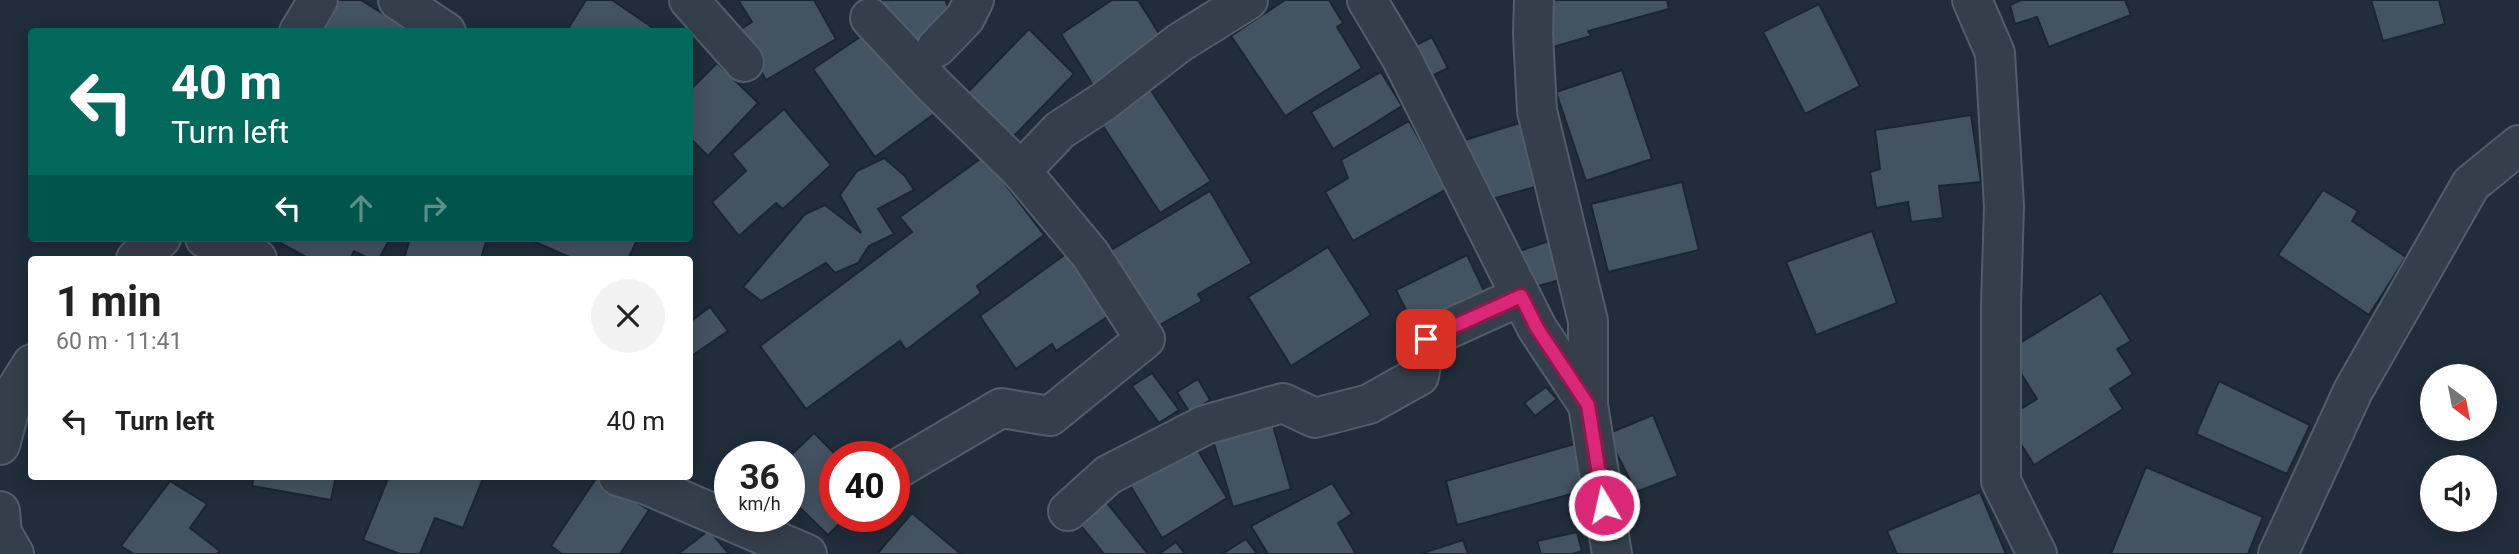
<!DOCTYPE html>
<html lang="en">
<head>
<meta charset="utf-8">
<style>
  :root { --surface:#fff; --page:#f2f2f2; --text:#222; --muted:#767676 }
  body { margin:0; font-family:Roboto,sans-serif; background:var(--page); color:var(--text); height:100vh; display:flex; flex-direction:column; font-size:26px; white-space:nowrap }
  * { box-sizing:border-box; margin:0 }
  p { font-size:23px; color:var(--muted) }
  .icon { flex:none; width:38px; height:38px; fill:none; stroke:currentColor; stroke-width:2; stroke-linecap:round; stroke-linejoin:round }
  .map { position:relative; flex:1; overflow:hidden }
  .details { position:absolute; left:28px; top:256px; width:665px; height:224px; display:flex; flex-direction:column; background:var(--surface); border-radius:7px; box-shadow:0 4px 18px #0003 }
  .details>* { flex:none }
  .top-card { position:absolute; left:28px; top:28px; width:665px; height:214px; border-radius:7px; box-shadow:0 4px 18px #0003; background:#00695c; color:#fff; overflow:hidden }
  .needle { width:46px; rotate:148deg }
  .controls { position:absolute; left:2420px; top:364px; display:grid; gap:14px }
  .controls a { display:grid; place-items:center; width:77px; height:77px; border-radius:50%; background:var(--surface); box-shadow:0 4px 18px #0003; font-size:35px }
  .speed { position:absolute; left:714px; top:441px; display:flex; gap:14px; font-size:35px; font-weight:700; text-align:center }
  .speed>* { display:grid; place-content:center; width:91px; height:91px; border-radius:50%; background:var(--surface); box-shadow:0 4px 18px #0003; line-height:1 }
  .speed small { font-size:18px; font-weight:400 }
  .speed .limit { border:10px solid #d22; background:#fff; color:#111 }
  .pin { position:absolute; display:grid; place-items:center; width:60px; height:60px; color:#fff; margin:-30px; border-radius:14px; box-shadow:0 4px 10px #0006 }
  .me { position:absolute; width:77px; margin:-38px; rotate:351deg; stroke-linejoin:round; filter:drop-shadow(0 0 5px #0008) }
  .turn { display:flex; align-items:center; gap:24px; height:147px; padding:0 28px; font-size:32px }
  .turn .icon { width:91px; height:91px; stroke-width:2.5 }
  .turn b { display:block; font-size:49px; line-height:60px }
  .lanes { display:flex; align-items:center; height:66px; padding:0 28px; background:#0003; justify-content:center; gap:35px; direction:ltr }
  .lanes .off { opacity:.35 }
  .round { display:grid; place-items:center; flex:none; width:74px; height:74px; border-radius:37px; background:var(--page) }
  .head { display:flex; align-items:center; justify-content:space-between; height:119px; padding:0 28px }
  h1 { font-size:42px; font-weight:700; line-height:52px }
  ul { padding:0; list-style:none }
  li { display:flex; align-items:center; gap:21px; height:91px; padding:0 28px }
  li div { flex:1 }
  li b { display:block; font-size:26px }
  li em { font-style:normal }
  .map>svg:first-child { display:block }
  .building { fill:#445362; stroke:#1c2632; stroke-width:2 }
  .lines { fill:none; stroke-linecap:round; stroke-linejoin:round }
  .minor-casing { stroke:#535d69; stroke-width:42 }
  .minor { stroke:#353f4b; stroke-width:38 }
  .route-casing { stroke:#8e194d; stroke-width:18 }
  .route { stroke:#db2777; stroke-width:12 }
</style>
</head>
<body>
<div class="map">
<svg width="2519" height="554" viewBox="0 0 2519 554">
  <rect width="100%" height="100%" fill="#212d3b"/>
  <!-- building -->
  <g class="building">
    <path d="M 337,0 L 361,0 L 404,27 L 402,32 L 318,32 Z"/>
    <path d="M 586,0 L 612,0 L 659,32 L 566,32 Z"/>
    <path d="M 738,0 L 814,0 L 836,39 L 766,80 L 738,31 L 752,22 Z"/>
    <path d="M 878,0 L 949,0 L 946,2 L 955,22 L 908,48 Z"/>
    <path d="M 1112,0 L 1138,0 L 1163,40 L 1094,87 L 1061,34 Z"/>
    <path d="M 1285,0 L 1329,0 L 1343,23 L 1337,27 L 1362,68 L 1285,116 L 1231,36 Z"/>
    <path d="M 1542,0 L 1667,0 L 1669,9 L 1588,31 L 1591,36 L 1553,47 Z"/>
    <path d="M 2021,0 L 2125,0 L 2131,15 L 2049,47 L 2037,17 L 2015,24 L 2010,5 Z"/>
    <path d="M 2371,0 L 2439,0 L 2445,24 L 2383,41 Z"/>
    <path d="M 1819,4 L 1860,86 L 1805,114 L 1763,32 Z"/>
    <path d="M 873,28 L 934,114 L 875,157 L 813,69 Z"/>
    <path d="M 1029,29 L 1074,74 L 1010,140 L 966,94 Z"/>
    <path d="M 1432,37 L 1448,68 L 1422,81 L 1406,50 Z"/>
    <path d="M 717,63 L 758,103 L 708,156 L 690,138 L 690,90 Z"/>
    <path d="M 1622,70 L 1652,159 L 1586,181 L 1556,92 Z"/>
    <path d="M 1381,72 L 1402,106 L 1333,149 L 1311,112 Z"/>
    <path d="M 1150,89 L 1211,181 L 1160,213 L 1101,123 Z"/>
    <path d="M 784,109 L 831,165 L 783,209 L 776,203 L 739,236 L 712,202 L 746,171 L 732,154 Z"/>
    <path d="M 1971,115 L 1981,182 L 1939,186 L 1943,218 L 1911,222 L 1908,202 L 1876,208 L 1870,172 L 1880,169 L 1875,130 Z"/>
    <path d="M 1409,121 L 1447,189 L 1353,241 L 1325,192 L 1348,178 L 1341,160 Z"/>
    <path d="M 1526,121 L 1546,184 L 1481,202 L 1465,140 Z"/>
    <path d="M 987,154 L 1009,184 L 1006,185 L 1044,235 L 977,286 L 981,293 L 906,350 L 900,341 L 806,409 L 760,346 L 912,232 L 900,217 Z"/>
    <path d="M 884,158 L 905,176 L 914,190 L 878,209 L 894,234 L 869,246 L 858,263 L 835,273 L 826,263 L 761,301 L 743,287 L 805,214 L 825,205 L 861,233 L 840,195 L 857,171 Z"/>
    <path d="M 1682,182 L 1699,250 L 1608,272 L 1591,204 Z"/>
    <path d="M 2323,190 L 2358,211 L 2352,221 L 2406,257 L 2369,315 L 2278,255 Z"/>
    <path d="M 1210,191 L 1252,263 L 1198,294 L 1202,301 L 1151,330 L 1106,253 Z"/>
    <path d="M 1872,231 L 1897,303 L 1816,335 L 1786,262 Z"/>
    <path d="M 271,238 L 390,238 L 379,259 L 370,259 L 354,251 L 350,259 L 310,259 Z"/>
    <path d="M 410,238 L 487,238 L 481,259 L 404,259 Z"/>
    <path d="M 526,238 L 638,238 L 628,259 L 574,259 Z"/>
    <path d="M 1555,239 L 1567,278 L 1524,290 L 1513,253 Z"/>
    <path d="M 1328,247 L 1371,315 L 1291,366 L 1248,297 Z"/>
    <path d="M 1074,248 L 1119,309 L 1056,351 L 1052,344 L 1016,369 L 980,316 Z"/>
    <path d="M 1467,255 L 1488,299 L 1418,334 L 1396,290 Z"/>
    <path d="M 2101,293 L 2131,341 L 2117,349 L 2133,374 L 2110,389 L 2123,409 L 2034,465 L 2005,419 L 2037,399 L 2007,351 Z"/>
    <path d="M 710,307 L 728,331 L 690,357 L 690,322 Z"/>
    <path d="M 1152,373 L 1179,410 L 1159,423 L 1132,386 Z"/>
    <path d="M 1198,379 L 1210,400 L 1190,413 L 1177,392 Z"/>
    <path d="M 2219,381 L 2310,425 L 2287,474 L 2196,434 Z"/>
    <path d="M 1546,387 L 1557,399 L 1535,416 L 1524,403 Z"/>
    <path d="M 1653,415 L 1678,476 L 1636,492 L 1607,434 Z"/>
    <path d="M 1272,422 L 1291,489 L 1233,507 L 1212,437 Z"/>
    <path d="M 814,433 L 838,457 L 835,457 L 835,516 L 847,516 L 828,535 L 789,497 L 789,457 Z"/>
    <path d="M 1578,443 L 1590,489 L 1457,525 L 1446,481 Z"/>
    <path d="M 1195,446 L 1227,498 L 1162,538 L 1130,485 Z"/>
    <path d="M 2146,467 L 2263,517 L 2248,554 L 2111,554 Z"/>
    <path d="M 254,476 L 336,476 L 331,500 L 252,486 Z"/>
    <path d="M 389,476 L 484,476 L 463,528 L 435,518 L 420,554 L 400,554 L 363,540 Z"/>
    <path d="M 597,477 L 649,510 L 620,554 L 562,554 L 551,546 Z"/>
    <path d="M 170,481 L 207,504 L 190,528 L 220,551 L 217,554 L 134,554 L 121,546 Z"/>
    <path d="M 1332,483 L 1352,514 L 1338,523 L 1356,554 L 1268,554 L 1251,526 Z"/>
    <path d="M 1980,492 L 2006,554 L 1897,554 L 1887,531 Z"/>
    <path d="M 1103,498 L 1148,554 L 1104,554 L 1076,520 Z"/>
    <path d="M 912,513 L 961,554 L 877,554 Z"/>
    <path d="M 709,530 L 729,554 L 678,554 Z"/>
    <path d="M 1577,532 L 1582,551 L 1572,554 L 1541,554 L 1537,541 Z"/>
    <path d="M 1246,539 L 1257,554 L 1222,554 Z"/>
    <path d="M 1463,540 L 1468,554 L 1420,554 Z"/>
    <path d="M 1176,542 L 1185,554 L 1159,554 Z"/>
  </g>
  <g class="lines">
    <!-- minor casing -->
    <g class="minor-casing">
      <g id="minor">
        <path d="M 398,0 L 446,32"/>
        <path d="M 689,0 L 744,62"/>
        <path d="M 1367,0 L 1402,59 L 1537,328 L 1588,405 L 1612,554"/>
        <path d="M 1534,0 L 1533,34 L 1537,111 L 1588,321 L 1588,405"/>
        <path d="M 1972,0 L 1995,53 L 2004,206 L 2001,305 L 2001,481 L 2037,554"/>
        <path d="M 870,18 L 933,85 L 1021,171"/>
        <path d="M 299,32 L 318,0"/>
        <path d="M 937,47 L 965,18 L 974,0"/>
        <path d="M 205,238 L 257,259"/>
        <path d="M 136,259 L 161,238"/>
        <path d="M 0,445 L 14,393 L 32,364"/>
        <path d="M 894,471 L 1001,408 L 1050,416 L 1145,339 L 1090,254 L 1021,171 L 1060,130 L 1103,102 L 1179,43 L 1248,0"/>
        <path d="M 618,476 L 647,485 L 807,554"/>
        <path d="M 0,511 L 2,533 L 14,554"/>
        <path d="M 1068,511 L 1108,475 L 1205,425 L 1283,403 L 1315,418 L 1369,404 L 1419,376 L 1426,339 L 1521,296"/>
        <path d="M 2278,554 L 2353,391 L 2471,184 L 2519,145"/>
      </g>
    </g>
    <!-- minor -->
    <use href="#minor" class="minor"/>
  </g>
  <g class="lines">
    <!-- route casing -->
    <g class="route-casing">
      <path id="route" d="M 1426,339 L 1521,296 L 1537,328 L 1588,405 L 1604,505"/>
    </g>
    <!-- route -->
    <use href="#route" class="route"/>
  </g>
</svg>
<div class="controls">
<a><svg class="needle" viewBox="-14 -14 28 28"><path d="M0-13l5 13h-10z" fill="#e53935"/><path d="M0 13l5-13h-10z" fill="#767676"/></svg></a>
<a><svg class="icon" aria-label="sound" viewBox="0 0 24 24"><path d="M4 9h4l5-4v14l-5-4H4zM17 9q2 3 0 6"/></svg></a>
</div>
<div class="speed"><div>36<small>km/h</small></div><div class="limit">40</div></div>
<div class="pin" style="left:1426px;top:339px;background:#d93025"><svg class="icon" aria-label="arrive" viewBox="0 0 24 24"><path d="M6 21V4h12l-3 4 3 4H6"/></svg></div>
<svg class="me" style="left:1604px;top:505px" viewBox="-20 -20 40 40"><circle r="17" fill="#db2777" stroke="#fff" stroke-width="3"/><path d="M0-11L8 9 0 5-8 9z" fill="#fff"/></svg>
<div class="top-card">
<div class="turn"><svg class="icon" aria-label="left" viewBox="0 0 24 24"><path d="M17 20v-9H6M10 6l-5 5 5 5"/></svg><div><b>40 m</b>Turn left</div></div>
<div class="lanes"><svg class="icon" aria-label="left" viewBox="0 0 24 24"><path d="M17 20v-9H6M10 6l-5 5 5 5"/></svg><svg class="icon off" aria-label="ahead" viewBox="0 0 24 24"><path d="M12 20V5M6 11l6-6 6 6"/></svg><svg class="icon off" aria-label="right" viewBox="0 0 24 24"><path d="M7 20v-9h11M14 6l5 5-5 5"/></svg></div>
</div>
<section class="details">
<div class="head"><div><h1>1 min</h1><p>60 m · 11:41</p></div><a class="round"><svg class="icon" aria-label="close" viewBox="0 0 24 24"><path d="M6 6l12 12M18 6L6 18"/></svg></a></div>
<ul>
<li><svg class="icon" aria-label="left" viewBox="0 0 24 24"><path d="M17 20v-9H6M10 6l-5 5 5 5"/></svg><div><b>Turn left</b></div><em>40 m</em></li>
</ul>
</section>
</div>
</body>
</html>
